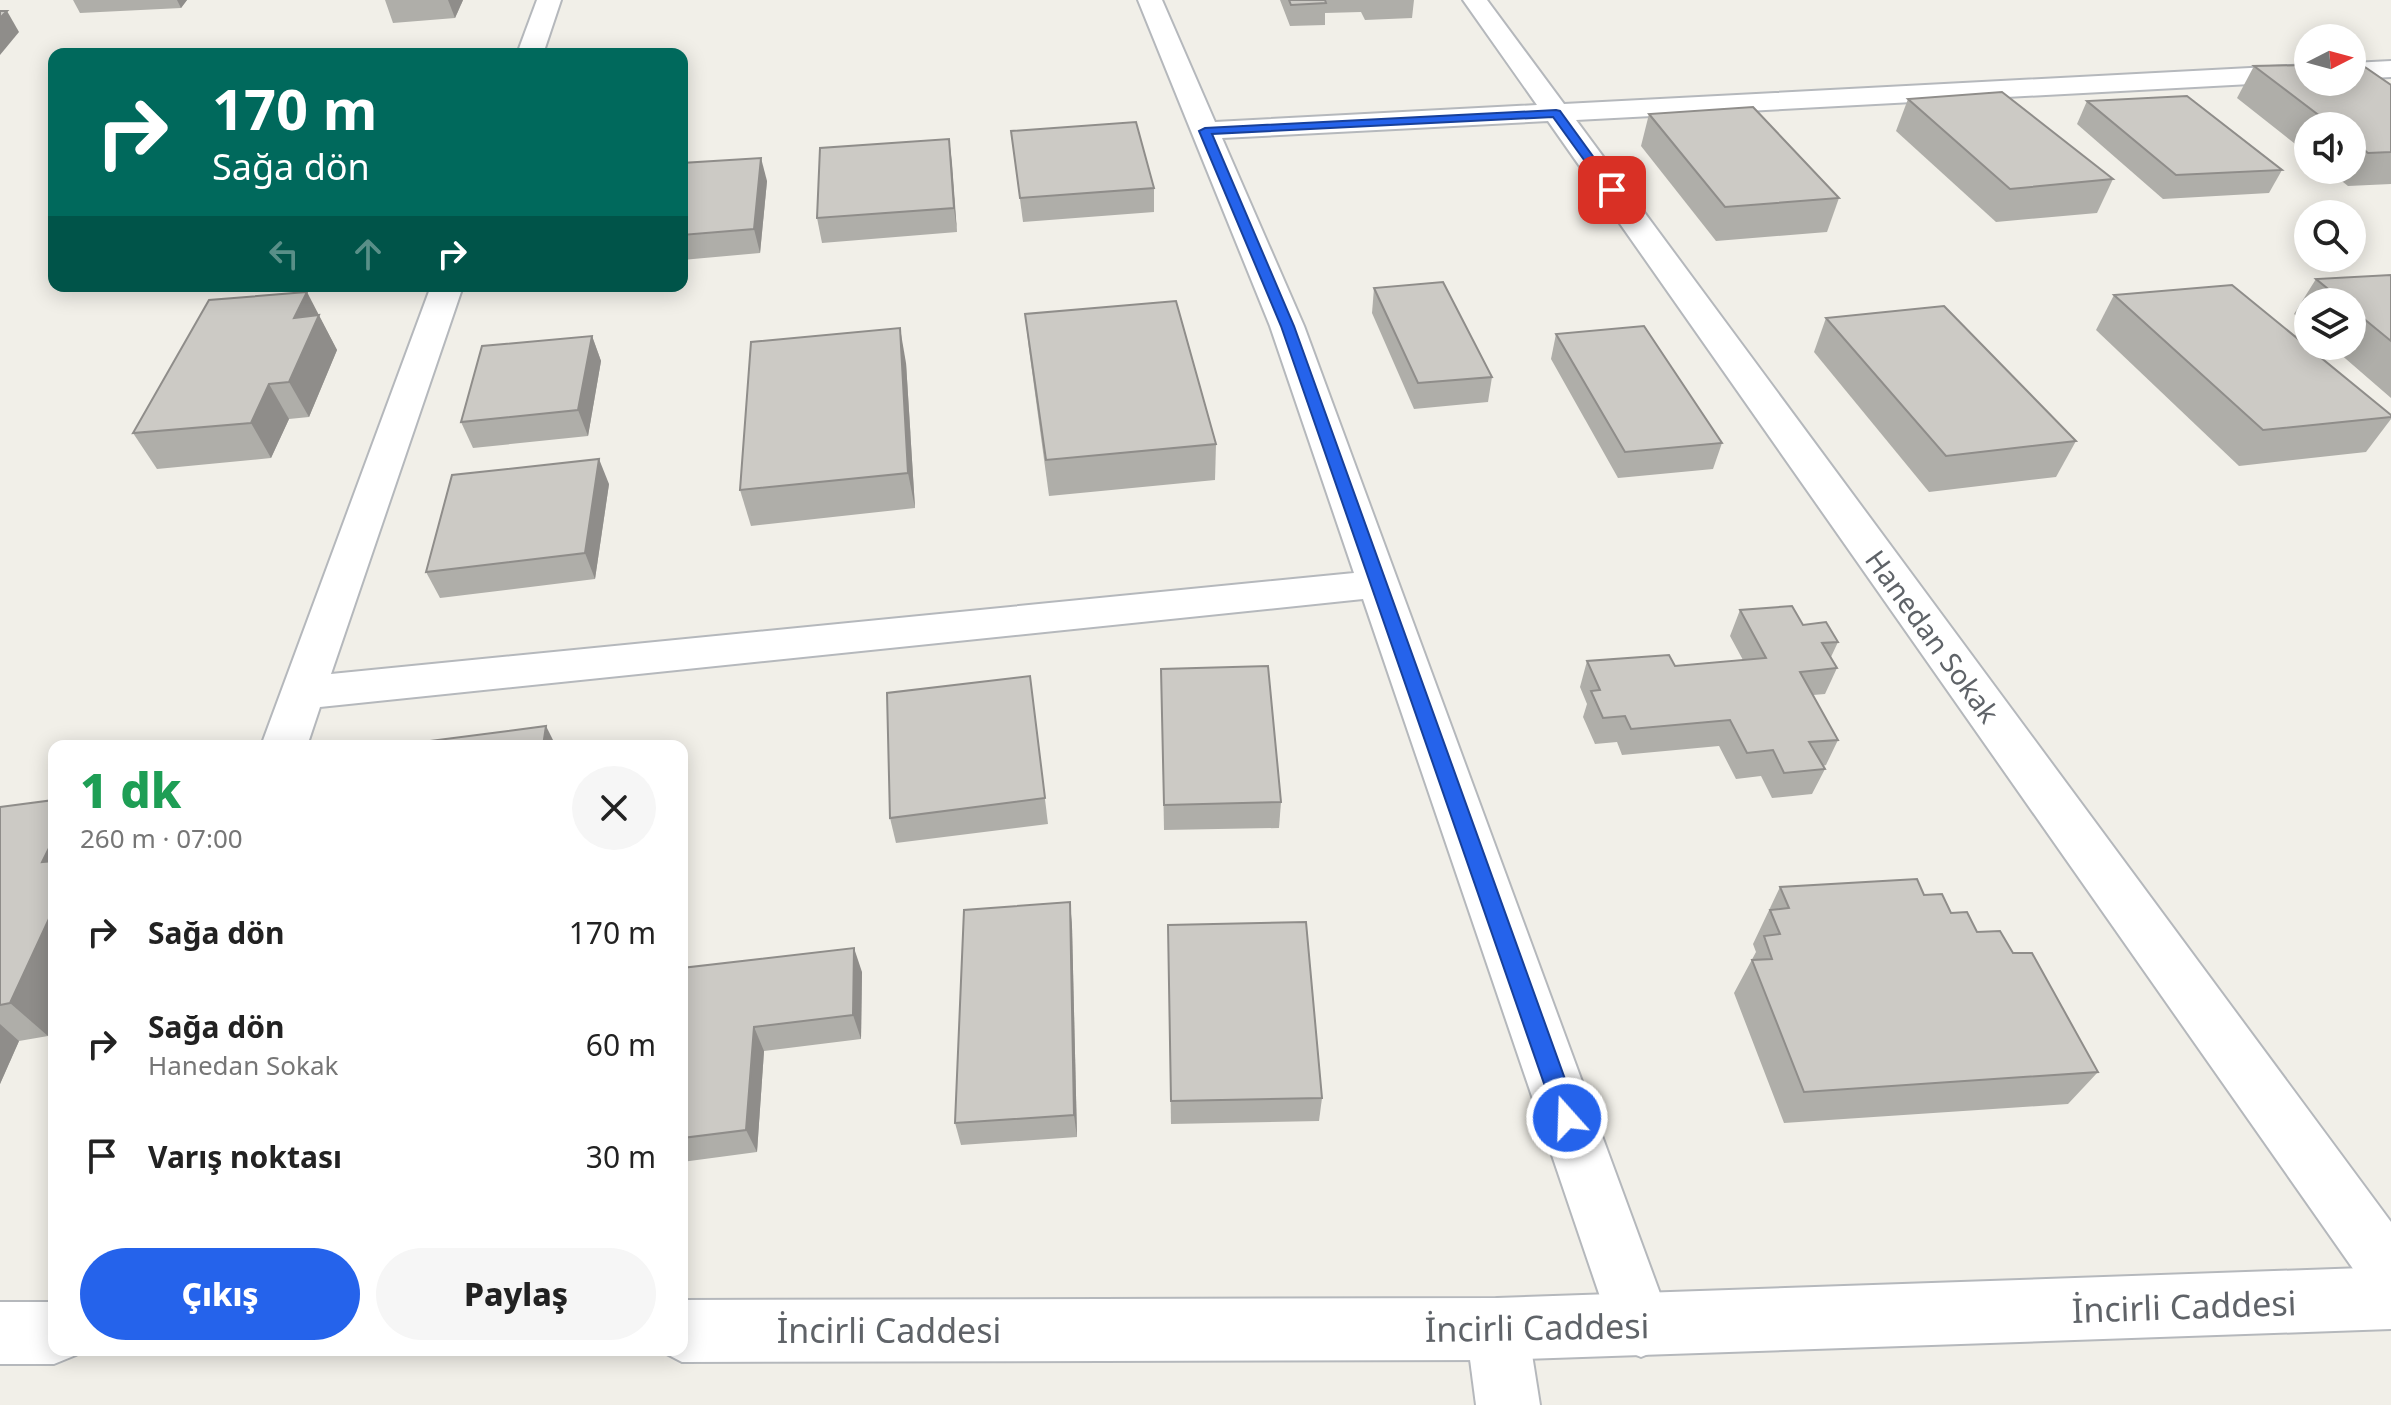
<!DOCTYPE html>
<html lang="tr">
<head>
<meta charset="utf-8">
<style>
  :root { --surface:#fff; --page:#f6f6f6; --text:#222; --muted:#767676; --accent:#2563eb }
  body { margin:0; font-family:"Noto Sans",sans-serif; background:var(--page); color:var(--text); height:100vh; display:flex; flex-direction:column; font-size:30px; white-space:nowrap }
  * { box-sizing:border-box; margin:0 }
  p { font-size:26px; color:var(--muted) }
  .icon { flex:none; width:44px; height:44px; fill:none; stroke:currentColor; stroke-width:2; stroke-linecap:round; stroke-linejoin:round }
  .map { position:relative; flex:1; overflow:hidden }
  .side { position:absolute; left:48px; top:740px; width:640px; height:616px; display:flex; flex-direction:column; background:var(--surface); border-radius:16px; box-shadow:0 4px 20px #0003 }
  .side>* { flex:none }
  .top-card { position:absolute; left:48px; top:48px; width:640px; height:244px; border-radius:16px; box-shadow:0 4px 20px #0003; background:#00695c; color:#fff; overflow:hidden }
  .needle { width:52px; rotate:84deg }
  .tools { position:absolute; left:2294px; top:24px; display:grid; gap:16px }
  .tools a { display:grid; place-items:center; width:72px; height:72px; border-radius:50%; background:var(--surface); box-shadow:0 4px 20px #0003; font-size:40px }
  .pin { position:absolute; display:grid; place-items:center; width:68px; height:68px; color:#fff; margin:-34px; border-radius:16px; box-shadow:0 4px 12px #0006 }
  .me { position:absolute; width:88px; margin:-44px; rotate:340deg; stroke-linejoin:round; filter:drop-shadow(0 0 6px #0008) }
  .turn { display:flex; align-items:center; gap:28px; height:168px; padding:0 32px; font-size:36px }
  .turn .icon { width:104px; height:104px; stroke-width:2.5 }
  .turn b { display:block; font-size:56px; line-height:68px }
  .lanes { display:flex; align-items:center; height:76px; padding:0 32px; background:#0003; justify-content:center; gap:40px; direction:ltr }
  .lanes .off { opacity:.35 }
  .round { display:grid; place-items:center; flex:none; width:84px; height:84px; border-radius:42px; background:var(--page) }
  .head { display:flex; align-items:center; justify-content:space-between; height:136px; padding:0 32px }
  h1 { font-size:48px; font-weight:800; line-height:60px; color:#1e9e55 }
  .button { display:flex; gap:16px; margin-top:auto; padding:16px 32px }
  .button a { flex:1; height:92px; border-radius:48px; background:var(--accent); color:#fff; font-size:32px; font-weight:800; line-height:92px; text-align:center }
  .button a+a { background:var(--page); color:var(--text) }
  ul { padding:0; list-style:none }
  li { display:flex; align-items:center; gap:24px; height:112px; padding:0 32px }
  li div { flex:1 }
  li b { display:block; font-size:30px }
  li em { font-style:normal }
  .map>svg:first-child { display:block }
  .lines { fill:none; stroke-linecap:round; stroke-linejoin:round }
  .minor-casing { stroke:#b5b8bc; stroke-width:4 }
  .tertiary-casing { stroke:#b5b8bc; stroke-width:4 }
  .minor { fill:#fff; fill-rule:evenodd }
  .tertiary { fill:#fff; fill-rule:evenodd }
  .wall { fill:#afaea9 }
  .shaded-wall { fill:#8f8d8a }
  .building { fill:#cccac5; stroke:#8f8d8a; stroke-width:2 }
  .route { fill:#2563eb; stroke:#184099; stroke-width:2 }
  .labels { text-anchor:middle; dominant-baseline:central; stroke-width:7; stroke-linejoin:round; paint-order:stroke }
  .street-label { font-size:28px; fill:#5f6368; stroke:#fff }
  .near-street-label { font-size:34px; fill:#5f6368; stroke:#fff }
</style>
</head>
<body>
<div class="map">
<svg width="2391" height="1405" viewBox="0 0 2391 1405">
  <rect width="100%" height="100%" fill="#f1efe8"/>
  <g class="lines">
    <!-- minor casing -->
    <g class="minor-casing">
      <g id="minor">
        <path d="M 537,0 L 561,0 L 543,54 L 517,54 Z"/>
        <path d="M 1138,0 L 1162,0 L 1215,122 L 1537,105 L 1463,0 L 1487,0 L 1564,104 L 2308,65 L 2308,81 L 1576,120 L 2391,1222 L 2391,1302 L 2370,1293 L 1548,121 L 1222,138 L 1304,326 L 1672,1326 L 1663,1348 L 1641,1357 L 1619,1348 L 1610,1326 L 1363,599 L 320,707 L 307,746 L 261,746 L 431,286 L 463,286 L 331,674 L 1354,573 L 1270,326 Z"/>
        <path d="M 2391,61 L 2391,77 L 2352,79 L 2352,63 Z"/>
        <path d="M 1497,1298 L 1519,1307 L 1528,1329 L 1540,1405 L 1476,1405 L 1466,1329 L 1475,1307 Z"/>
      </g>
    </g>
    <!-- tertiary casing -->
    <g class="tertiary-casing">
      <g id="tertiary">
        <path d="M 2391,1267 L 2391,1329 L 1497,1360 L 682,1362 L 659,1350 L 682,1350 L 682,1300 L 1497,1298 Z"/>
        <path d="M 0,1302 L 54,1302 L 54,1350 L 78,1350 L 76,1355 L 54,1364 L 0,1364 Z"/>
      </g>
    </g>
    <!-- minor -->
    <use href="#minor" class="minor"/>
    <!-- tertiary -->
    <use href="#tertiary" class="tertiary"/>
  </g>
  <!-- wall -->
  <g class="wall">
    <path d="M 73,0 L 187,0 L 181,8 L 80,13 Z"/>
    <path d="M 385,0 L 463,0 L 455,18 L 393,23 Z"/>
    <path d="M 1280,0 L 1414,0 L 1412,18 L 1365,20 L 1361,12 L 1325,13 L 1325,25 L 1290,26 Z"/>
    <path d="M 2254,66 L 2391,85 L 2391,184 L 2348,186 L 2328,170 L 2352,170 L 2352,126 L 2308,126 L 2308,154 L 2237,98 Z"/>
    <path d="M 1908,99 L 2113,179 L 2097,213 L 1996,222 L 1896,131 Z"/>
    <path d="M 2087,101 L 2282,170 L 2269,193 L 2163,199 L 2077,124 Z"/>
    <path d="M 1649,114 L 1839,198 L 1827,232 L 1716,241 L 1641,146 Z"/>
    <path d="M 1011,131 L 1154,188 L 1154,212 L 1023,222 Z"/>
    <path d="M 949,139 L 957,232 L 822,243 L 817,218 Z"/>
    <path d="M 682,163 L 767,181 L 760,253 L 682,260 Z"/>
    <path d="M 2391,275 L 2391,398 L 2331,346 L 2352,346 L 2352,302 L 2308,302 L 2308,326 L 2294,314 L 2316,279 Z"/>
    <path d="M 1374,288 L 1492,377 L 1488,402 L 1414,409 L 1372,313 Z"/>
    <path d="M 2114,295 L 2391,415 L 2391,419 L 2366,452 L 2239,466 L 2096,330 Z"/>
    <path d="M 1025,314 L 1216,444 L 1215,480 L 1049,496 L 1029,349 Z"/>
    <path d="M 319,316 L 337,350 L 309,417 L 289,419 L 271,458 L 157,469 L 133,433 Z"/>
    <path d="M 1826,318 L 2076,441 L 2056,477 L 1929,492 L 1814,352 Z"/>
    <path d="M 1556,334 L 1722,443 L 1713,469 L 1618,478 L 1551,359 Z"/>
    <path d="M 592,336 L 601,361 L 588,436 L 473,448 L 461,422 Z"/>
    <path d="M 906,363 L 915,508 L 751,526 L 740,490 Z"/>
    <path d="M 609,484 L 595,579 L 440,598 L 426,572 Z"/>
    <path d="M 1740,610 L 1803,625 L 1838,642 L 1831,657 L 1837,668 L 1825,694 L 1813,695 L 1838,740 L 1826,765 L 1823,766 L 1825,769 L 1812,794 L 1772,798 L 1761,776 L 1736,779 L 1719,746 L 1622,755 L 1617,742 L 1595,744 L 1583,717 L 1587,704 L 1580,687 L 1587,661 L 1675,666 L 1743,660 L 1730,636 Z"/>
    <path d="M 1161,669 L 1281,802 L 1279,828 L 1164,830 Z"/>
    <path d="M 1030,676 L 1048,824 L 896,843 L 890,818 Z"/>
    <path d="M 0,807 L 48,1036 L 19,1041 L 0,1084 Z"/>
    <path d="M 1780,887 L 1924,895 L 1977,932 L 2013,953 L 2098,1072 L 2068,1104 L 1784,1123 L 1734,993 L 1756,952 L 1753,944 Z"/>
    <path d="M 1070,902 L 1072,927 L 1077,1137 L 961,1145 L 955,1123 Z"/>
    <path d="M 1168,925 L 1322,1098 L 1319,1121 L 1171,1124 Z"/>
    <path d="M 682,968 L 862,972 L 861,1039 L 764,1051 L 757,1152 L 682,1162 Z"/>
  </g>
  <!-- shaded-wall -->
  <g class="shaded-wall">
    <path d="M 177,0 L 187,0 L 181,8 Z"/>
    <path d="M 448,0 L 463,0 L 455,18 Z"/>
    <path d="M 7,11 L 19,32 L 0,55 L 0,18 Z"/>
    <path d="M 949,139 L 952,163 L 957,232 L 954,208 Z"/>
    <path d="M 761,158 L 767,181 L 760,253 L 754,229 Z"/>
    <path d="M 307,292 L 337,350 L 309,417 L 289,382 L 294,318 Z"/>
    <path d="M 900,328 L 906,363 L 915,508 L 908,473 Z"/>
    <path d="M 592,336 L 601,361 L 588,436 L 578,410 Z"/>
    <path d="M 269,384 L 289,419 L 271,458 L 251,423 Z"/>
    <path d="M 599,459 L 609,484 L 595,579 L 585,553 Z"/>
    <path d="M 546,726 L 556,746 L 543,746 Z"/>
    <path d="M 54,838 L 54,874 L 42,862 Z"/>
    <path d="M 1070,902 L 1072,927 L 1077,1137 L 1074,1115 Z"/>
    <path d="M 54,908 L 54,1023 L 48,1036 L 10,1003 Z"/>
    <path d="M 854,948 L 862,972 L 861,1039 L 853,1015 Z"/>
    <path d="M 0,1024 L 19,1041 L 0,1084 Z"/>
    <path d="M 754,1027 L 764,1051 L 757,1152 L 746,1130 Z"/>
  </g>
  <!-- building -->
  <g class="building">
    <path d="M 1289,0 L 1325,0 L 1326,3 L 1291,5 Z"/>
    <path d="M 0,11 L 7,11 L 0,18 Z"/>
    <path d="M 2352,63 L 2359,63 L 2391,85 L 2391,152 L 2368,153 L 2352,140 L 2352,126 L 2333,126 L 2254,66 L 2308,65 L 2308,82 L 2352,82 Z"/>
    <path d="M 2002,92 L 2113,179 L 2010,189 L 1908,99 Z"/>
    <path d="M 2187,96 L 2282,170 L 2176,175 L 2087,101 Z"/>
    <path d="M 1753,107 L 1839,198 L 1725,207 L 1649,114 Z"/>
    <path d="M 1136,122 L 1154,188 L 1020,198 L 1011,131 Z"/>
    <path d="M 949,139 L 954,208 L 817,218 L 820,148 Z"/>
    <path d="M 761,158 L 754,229 L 682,235 L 682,163 Z"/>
    <path d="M 2391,275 L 2391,341 L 2352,309 L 2352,302 L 2344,302 L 2316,279 Z"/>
    <path d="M 1443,282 L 1492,377 L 1418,383 L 1374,288 Z"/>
    <path d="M 2232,285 L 2391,415 L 2391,417 L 2263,430 L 2114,295 Z"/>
    <path d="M 307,292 L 294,318 L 319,315 L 289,382 L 269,384 L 251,423 L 133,433 L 209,300 Z"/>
    <path d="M 1176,301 L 1216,444 L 1046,460 L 1025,314 Z"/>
    <path d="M 1944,306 L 2076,441 L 1946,456 L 1826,318 Z"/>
    <path d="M 1644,326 L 1722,443 L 1625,452 L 1556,334 Z"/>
    <path d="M 900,328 L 908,473 L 740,490 L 751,342 Z"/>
    <path d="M 592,336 L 578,410 L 461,422 L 482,346 Z"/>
    <path d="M 599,459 L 585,553 L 426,572 L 452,475 Z"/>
    <path d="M 1792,606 L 1803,625 L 1826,622 L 1838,642 L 1822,643 L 1837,668 L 1800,672 L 1838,740 L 1809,742 L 1825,769 L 1784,773 L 1773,750 L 1747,753 L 1730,720 L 1631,729 L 1625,716 L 1603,718 L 1591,691 L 1600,690 L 1587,661 L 1669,655 L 1675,666 L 1766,658 L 1740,610 Z"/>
    <path d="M 1268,666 L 1281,802 L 1164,805 L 1161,669 Z"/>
    <path d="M 1030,676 L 1045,798 L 890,818 L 887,693 Z"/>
    <path d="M 546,726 L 543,746 L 391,746 Z"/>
    <path d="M 54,800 L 54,838 L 42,862 L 54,861 L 54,908 L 10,1003 L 0,1005 L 0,807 Z"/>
    <path d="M 1917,879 L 1924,895 L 1942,894 L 1951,913 L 1967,912 L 1977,932 L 2000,931 L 2013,953 L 2032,953 L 2098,1072 L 1804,1092 L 1752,960 L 1772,959 L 1764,936 L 1780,934 L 1770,910 L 1789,908 L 1780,887 Z"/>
    <path d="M 1070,902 L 1074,1115 L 955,1123 L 964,910 Z"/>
    <path d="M 1306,922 L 1322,1098 L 1171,1101 L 1168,925 Z"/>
    <path d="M 854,948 L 853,1015 L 754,1027 L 746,1130 L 682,1138 L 682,968 Z"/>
  </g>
  <!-- route -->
  <path class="route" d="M 1556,110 L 1560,111 L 1616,188 L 1616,193 L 1608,193 L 1553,117 L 1212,134 L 1294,326 L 1579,1118 L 1575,1126 L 1567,1129 L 1559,1126 L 1556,1118 L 1281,326 L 1199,131 L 1205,128 Z"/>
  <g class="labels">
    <!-- street labels -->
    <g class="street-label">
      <text transform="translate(1933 636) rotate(54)">Hanedan Sokak</text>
    </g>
    <!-- near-street labels -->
    <g class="near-street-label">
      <text transform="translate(2184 1306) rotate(-2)">İncirli Caddesi</text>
      <text transform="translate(1537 1327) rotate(-1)">İncirli Caddesi</text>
      <text x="889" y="1330">İncirli Caddesi</text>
    </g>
  </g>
</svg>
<div class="tools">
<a><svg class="needle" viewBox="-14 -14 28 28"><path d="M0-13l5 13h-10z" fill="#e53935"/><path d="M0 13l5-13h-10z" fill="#767676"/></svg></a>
<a><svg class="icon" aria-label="sound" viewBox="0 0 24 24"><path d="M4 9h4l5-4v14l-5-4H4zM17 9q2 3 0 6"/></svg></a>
<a><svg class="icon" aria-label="search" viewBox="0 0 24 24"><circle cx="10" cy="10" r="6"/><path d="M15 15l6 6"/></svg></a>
<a><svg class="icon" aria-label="layers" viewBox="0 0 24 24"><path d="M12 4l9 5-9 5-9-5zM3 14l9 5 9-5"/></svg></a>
</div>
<div class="pin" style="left:1612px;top:190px;background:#d93025"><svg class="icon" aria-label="arrive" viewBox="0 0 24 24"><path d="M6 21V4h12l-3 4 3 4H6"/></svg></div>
<svg class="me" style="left:1567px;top:1118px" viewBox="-20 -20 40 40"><circle r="17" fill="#2563eb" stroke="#fff" stroke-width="3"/><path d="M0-11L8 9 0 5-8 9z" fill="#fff"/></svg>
<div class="top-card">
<div class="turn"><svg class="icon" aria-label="right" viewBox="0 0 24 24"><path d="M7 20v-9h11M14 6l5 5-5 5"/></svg><div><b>170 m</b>Sağa dön</div></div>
<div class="lanes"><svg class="icon off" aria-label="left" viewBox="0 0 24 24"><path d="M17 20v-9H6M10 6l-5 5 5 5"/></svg><svg class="icon off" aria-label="ahead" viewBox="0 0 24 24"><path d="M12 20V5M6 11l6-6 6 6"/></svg><svg class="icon" aria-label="right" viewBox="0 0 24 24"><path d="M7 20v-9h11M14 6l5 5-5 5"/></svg></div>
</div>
<section class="side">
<div class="head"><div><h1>1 dk</h1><p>260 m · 07:00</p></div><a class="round"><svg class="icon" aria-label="close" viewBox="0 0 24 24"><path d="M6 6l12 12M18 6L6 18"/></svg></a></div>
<ul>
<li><svg class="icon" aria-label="right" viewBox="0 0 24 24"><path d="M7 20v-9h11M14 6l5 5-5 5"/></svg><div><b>Sağa dön</b></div><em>170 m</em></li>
<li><svg class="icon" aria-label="right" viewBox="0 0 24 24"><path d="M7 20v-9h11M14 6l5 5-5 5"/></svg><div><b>Sağa dön</b><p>Hanedan Sokak</p></div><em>60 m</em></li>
<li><svg class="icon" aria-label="arrive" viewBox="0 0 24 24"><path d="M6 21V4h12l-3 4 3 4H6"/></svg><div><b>Varış noktası</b></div><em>30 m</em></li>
</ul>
<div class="button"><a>Çıkış</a><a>Paylaş</a></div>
</section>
</div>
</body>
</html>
